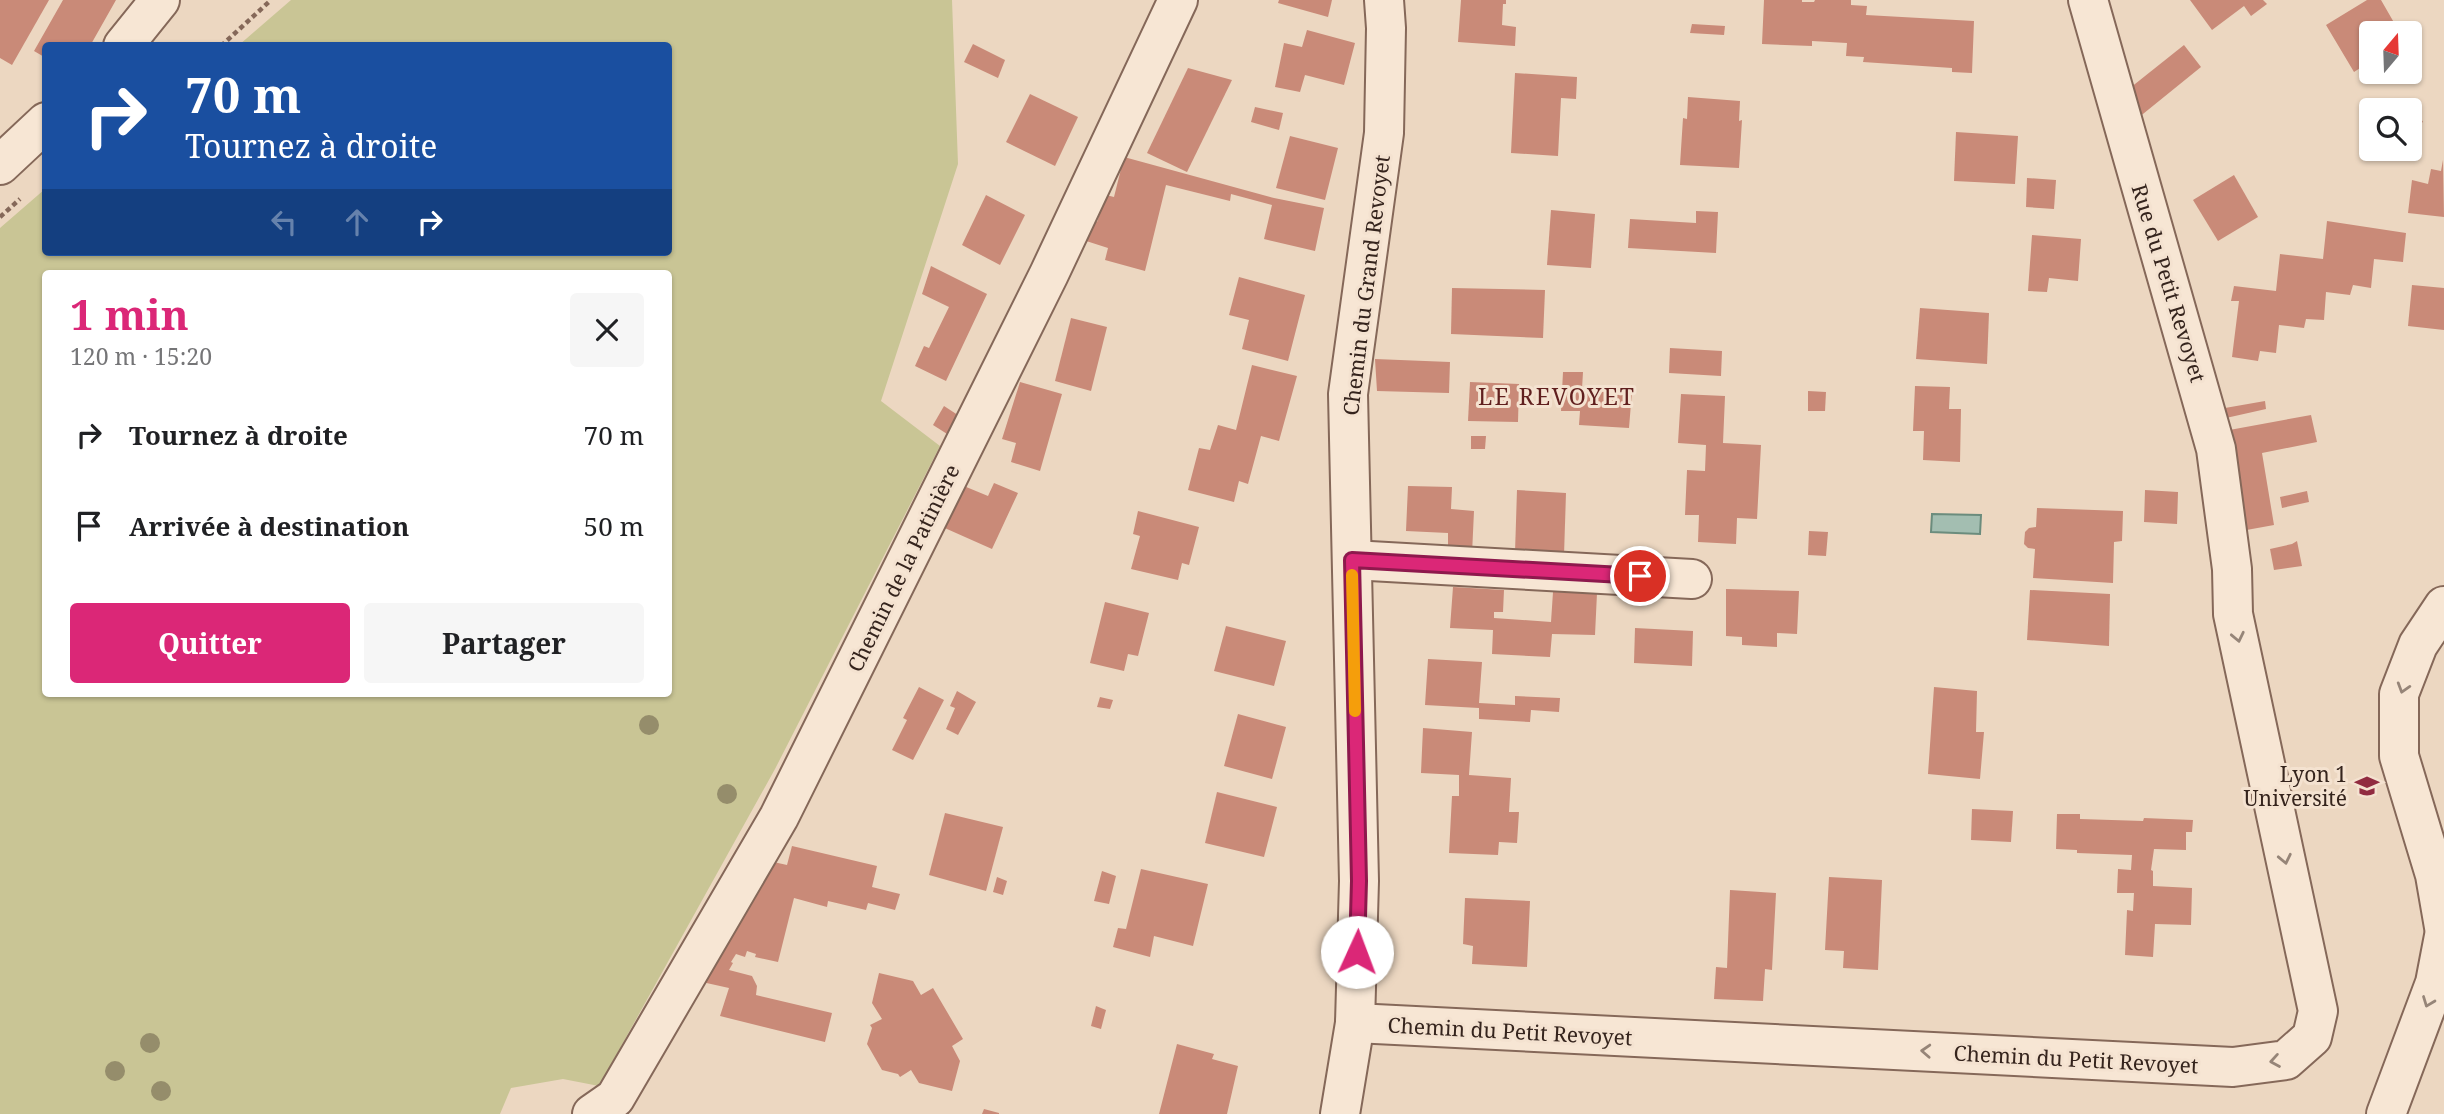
<!DOCTYPE html>
<html lang="fr">
<head>
<meta charset="utf-8">
<style>
  :root { --surface:#fff; --page:#f6f6f6; --text:#202124; --muted:#757577; --accent:#db2777 }
  body { margin:0; font-family:"Noto Serif",serif; background:var(--page); color:var(--text); height:100vh; display:flex; flex-direction:column; font-size:26px; white-space:nowrap }
  * { box-sizing:border-box; margin:0 }
  p { font-size:23px; color:var(--muted) }
  .icon { flex:none; width:38px; height:38px; fill:none; stroke:currentColor; stroke-width:2; stroke-linecap:round; stroke-linejoin:round }
  .map { position:relative; flex:1; overflow:hidden }
  .details { position:absolute; left:42px; top:270px; width:630px; height:427px; display:flex; flex-direction:column; background:var(--surface); border-radius:7px; box-shadow:0 2px 5px #0004 }
  .details>* { flex:none }
  .banner { position:absolute; left:42px; top:42px; width:630px; height:214px; border-radius:7px; box-shadow:0 2px 5px #0004; background:#1a4fa0; color:#fff; overflow:hidden }
  .needle { width:46px; rotate:19deg }
  .controls { position:absolute; left:2359px; top:21px; display:grid; gap:14px }
  .controls a { display:grid; place-items:center; width:63px; height:63px; border-radius:7px; background:var(--surface); box-shadow:0 2px 5px #0004; font-size:35px }
  .pin { position:absolute; display:grid; place-items:center; width:60px; height:60px; color:#fff; margin:-30px; border:4px solid #fff; border-radius:50%; box-shadow:0 2px 7px #0007 }
  .me { position:absolute; width:77px; margin:-38px; rotate:2deg; stroke-linejoin:round; filter:drop-shadow(0 0 5px #0008) }
  .turn { display:flex; align-items:center; gap:24px; height:147px; padding:0 28px; font-size:32px }
  .turn .icon { width:91px; height:91px; stroke-width:2.5 }
  .turn b { display:block; font-size:49px; line-height:60px }
  .lanes { display:flex; align-items:center; height:66px; padding:0 28px; background:#0003; justify-content:center; gap:35px; direction:ltr }
  .lanes .off { opacity:.35 }
  .round { display:grid; place-items:center; flex:none; width:74px; height:74px; border-radius:7px; background:var(--page) }
  .head { display:flex; align-items:center; justify-content:space-between; height:119px; padding:0 28px }
  h1 { font-size:42px; font-weight:700; line-height:52px; color:var(--accent) }
  .button { display:flex; gap:14px; margin-top:auto; padding:14px 28px }
  .button a { flex:1; height:80px; border-radius:7px; background:var(--accent); color:#fff; font-size:28px; font-weight:700; line-height:80px; text-align:center }
  .button a+a { background:var(--page); color:var(--text) }
  ul { padding:0; list-style:none }
  li { display:flex; align-items:center; gap:21px; height:91px; padding:0 28px }
  li div { flex:1 }
  li b { display:block; font-size:26px }
  li em { font-style:normal }
  .map>svg:first-child { display:block }
  .green { fill:#c9c595; fill-rule:evenodd }
  .water { fill:#a3beb1; stroke:#6b8c7d; stroke-width:2 }
  .building { fill:#c98a78 }
  .lines { fill:none; stroke-linecap:round; stroke-linejoin:round }
  .minor-casing { stroke:#856859; stroke-width:42 }
  .path { stroke:#856859; stroke-width:4.5; stroke-dasharray:5 3.5; stroke-linecap:butt }
  .minor { stroke:#f7e6d4; stroke-width:38 }
  .tree { fill:#958d6b }
  .oneway { stroke:#968578 }
  .route-casing { stroke:#8e194d; stroke-width:18 }
  .route { stroke:#db2777; stroke-width:12 }
  .slow { stroke:#f59e0b; stroke-width:12 }
  .labels { text-anchor:middle; dominant-baseline:central; stroke-width:6; stroke-linejoin:round; paint-order:stroke }
  .street-label { font-size:21px; fill:#35241d; stroke:#f4e2d0 }
  .poi-label { font-size:21px; fill:#35241d; stroke:#f4e2d0; text-anchor:end }
  .neighbourhood-label { font-size:23px; letter-spacing:2px; fill:#601f1e; stroke:#f4e2d0 }
</style>
</head>
<body>
<div class="map">
<svg width="2444" height="1114" viewBox="0 0 2444 1114">
  <rect width="100%" height="100%" fill="#ecd7c1"/>
  <!-- green -->
  <path class="green" d="M 291,0 L 952,0 L 958,164 L 881,401 L 940,446 L 775,769 L 599,1086 L 563,1079 L 511,1088 L 500,1114 L 0,1114 L 0,228 L 45,189 L 46,252 L 668,252 L 668,46 L 239,45 ZM 46,273 L 668,273 L 668,693 L 46,693 Z"/>
  <!-- water -->
  <path class="water" d="M 1932,514 L 1981,515 L 1980,534 L 1931,532 Z"/>
  <!-- building -->
  <g class="building">
    <path d="M 0,0 L 49,0 L 12,65 L 0,58 Z"/>
    <path d="M 63,0 L 116,0 L 90,46 L 46,46 L 46,58 L 34,51 Z"/>
    <path d="M 1279,0 L 1332,0 L 1328,17 L 1278,3 Z"/>
    <path d="M 1461,0 L 1506,0 L 1506,4 L 1503,4 L 1502,25 L 1516,27 L 1515,46 L 1458,42 Z"/>
    <path d="M 1764,0 L 1802,0 L 1802,2 L 1814,2 L 1815,0 L 1851,0 L 1851,5 L 1867,6 L 1866,15 L 1974,21 L 1972,73 L 1952,72 L 1952,68 L 1863,62 L 1864,57 L 1846,56 L 1847,43 L 1812,41 L 1812,46 L 1762,44 Z"/>
    <path d="M 2190,0 L 2263,0 L 2267,4 L 2251,16 L 2244,6 L 2212,30 Z"/>
    <path d="M 2367,0 L 2381,0 L 2400,33 L 2371,33 L 2371,61 L 2354,72 L 2326,25 Z"/>
    <path d="M 1692,24 L 1725,26 L 1724,35 L 1690,33 Z"/>
    <path d="M 1307,30 L 1355,43 L 1344,85 L 1305,75 L 1300,92 L 1275,87 L 1284,43 L 1302,47 Z"/>
    <path d="M 973,44 L 1005,60 L 998,78 L 964,62 Z"/>
    <path d="M 2184,45 L 2201,67 L 2138,118 L 2130,88 Z"/>
    <path d="M 1188,68 L 1232,80 L 1187,172 L 1147,153 Z"/>
    <path d="M 1515,73 L 1577,77 L 1576,99 L 1561,98 L 1558,156 L 1511,153 Z"/>
    <path d="M 1030,94 L 1078,117 L 1055,166 L 1006,142 Z"/>
    <path d="M 1688,97 L 1740,101 L 1739,121 L 1742,120 L 1739,168 L 1680,165 L 1683,118 L 1687,119 Z"/>
    <path d="M 1255,107 L 1283,113 L 1279,130 L 1251,122 Z"/>
    <path d="M 2415,109 L 2423,122 L 2410,129 L 2410,112 Z"/>
    <path d="M 1956,132 L 2018,136 L 2015,184 L 1954,181 Z"/>
    <path d="M 1290,136 L 1338,148 L 1325,200 L 1276,188 Z"/>
    <path d="M 1124,157 L 1274,198 L 1324,208 L 1315,251 L 1264,239 L 1272,205 L 1231,194 L 1230,201 L 1166,185 L 1145,271 L 1105,260 L 1108,248 L 1080,239 L 1088,220 L 1097,222 L 1106,195 L 1114,197 Z"/>
    <path d="M 2443,160 L 2444,217 L 2408,213 L 2412,180 L 2428,184 L 2431,169 L 2441,171 Z"/>
    <path d="M 2234,175 L 2258,217 L 2218,241 L 2193,200 Z"/>
    <path d="M 2027,178 L 2056,180 L 2054,209 L 2026,207 Z"/>
    <path d="M 986,195 L 1025,215 L 1000,265 L 962,245 Z"/>
    <path d="M 1551,210 L 1595,214 L 1591,268 L 1547,265 Z"/>
    <path d="M 1696,211 L 1718,212 L 1716,253 L 1628,248 L 1630,219 L 1696,223 Z"/>
    <path d="M 2327,221 L 2406,233 L 2403,262 L 2374,259 L 2371,288 L 2353,285 L 2350,295 L 2326,292 L 2324,320 L 2306,319 L 2304,328 L 2279,325 L 2276,353 L 2260,351 L 2258,361 L 2232,357 L 2239,301 L 2231,301 L 2234,286 L 2276,291 L 2280,254 L 2323,259 Z"/>
    <path d="M 2032,235 L 2081,239 L 2078,281 L 2049,278 L 2047,292 L 2028,291 Z"/>
    <path d="M 931,266 L 987,294 L 946,381 L 915,366 L 924,346 L 929,348 L 949,307 L 922,294 Z"/>
    <path d="M 1239,277 L 1305,295 L 1288,361 L 1242,349 L 1249,320 L 1229,315 Z"/>
    <path d="M 2412,285 L 2444,288 L 2444,330 L 2408,326 Z"/>
    <path d="M 1452,288 L 1545,290 L 1543,338 L 1451,334 Z"/>
    <path d="M 1920,308 L 1989,313 L 1987,364 L 1916,359 Z"/>
    <path d="M 1071,318 L 1107,327 L 1091,391 L 1055,381 Z"/>
    <path d="M 1670,348 L 1722,351 L 1721,376 L 1669,373 Z"/>
    <path d="M 1375,359 L 1450,362 L 1449,393 L 1377,391 Z"/>
    <path d="M 1252,365 L 1297,376 L 1279,441 L 1261,436 L 1248,484 L 1239,481 L 1234,502 L 1188,490 L 1199,448 L 1210,450 L 1218,425 L 1236,430 Z"/>
    <path d="M 1563,372 L 1583,372 L 1582,389 L 1632,391 L 1629,428 L 1579,425 L 1580,411 L 1561,411 Z"/>
    <path d="M 1020,382 L 1062,394 L 1040,471 L 1011,462 L 1016,443 L 1002,439 Z"/>
    <path d="M 1470,382 L 1519,384 L 1518,422 L 1468,421 Z"/>
    <path d="M 1915,386 L 1950,387 L 1949,409 L 1961,409 L 1960,462 L 1923,460 L 1924,431 L 1913,431 Z"/>
    <path d="M 1808,391 L 1826,392 L 1825,411 L 1808,411 Z"/>
    <path d="M 1681,394 L 1725,396 L 1723,443 L 1761,445 L 1757,519 L 1737,518 L 1736,544 L 1698,542 L 1699,515 L 1685,515 L 1687,470 L 1705,471 L 1706,445 L 1678,443 Z"/>
    <path d="M 2265,401 L 2266,409 L 2226,418 L 2225,408 Z"/>
    <path d="M 944,406 L 964,419 L 955,439 L 933,425 Z"/>
    <path d="M 2311,415 L 2317,442 L 2262,453 L 2274,525 L 2241,531 L 2224,431 Z"/>
    <path d="M 1471,436 L 1486,436 L 1485,449 L 1471,449 Z"/>
    <path d="M 994,483 L 1018,493 L 992,549 L 938,525 L 959,484 L 988,496 Z"/>
    <path d="M 1408,486 L 1452,487 L 1451,509 L 1474,511 L 1472,554 L 1448,553 L 1448,533 L 1406,531 Z"/>
    <path d="M 1517,490 L 1566,493 L 1564,555 L 1515,553 Z"/>
    <path d="M 2145,490 L 2178,492 L 2177,524 L 2144,522 Z"/>
    <path d="M 2307,491 L 2309,502 L 2282,508 L 2280,497 Z"/>
    <path d="M 2037,508 L 2123,511 L 2122,541 L 2114,542 L 2113,583 L 2033,578 L 2035,549 L 2028,548 L 2024,544 L 2025,532 L 2029,528 L 2036,527 Z"/>
    <path d="M 1138,511 L 1199,527 L 1189,565 L 1182,563 L 1178,580 L 1131,569 L 1140,536 L 1133,534 Z"/>
    <path d="M 1809,531 L 1828,532 L 1826,556 L 1808,555 Z"/>
    <path d="M 2297,541 L 2302,566 L 2274,570 L 2270,549 L 2292,544 Z"/>
    <path d="M 1453,587 L 1504,590 L 1503,612 L 1494,612 L 1494,618 L 1551,622 L 1553,592 L 1597,593 L 1595,635 L 1552,634 L 1550,657 L 1492,654 L 1493,630 L 1450,628 Z"/>
    <path d="M 1726,589 L 1799,591 L 1797,634 L 1777,633 L 1777,647 L 1742,645 L 1742,637 L 1726,636 Z"/>
    <path d="M 2030,590 L 2110,594 L 2109,646 L 2027,640 Z"/>
    <path d="M 1105,602 L 1149,613 L 1138,656 L 1128,654 L 1124,671 L 1090,663 Z"/>
    <path d="M 1226,626 L 1286,641 L 1274,686 L 1214,671 Z"/>
    <path d="M 1635,628 L 1693,631 L 1692,666 L 1634,663 Z"/>
    <path d="M 1428,659 L 1482,662 L 1479,703 L 1515,705 L 1515,696 L 1560,698 L 1559,712 L 1531,710 L 1530,722 L 1479,719 L 1479,708 L 1425,705 Z"/>
    <path d="M 919,687 L 944,700 L 913,760 L 892,750 L 907,720 L 903,718 Z"/>
    <path d="M 1934,687 L 1977,691 L 1976,732 L 1984,732 L 1980,779 L 1928,774 Z"/>
    <path d="M 957,691 L 976,702 L 958,735 L 946,729 L 955,708 L 950,706 Z"/>
    <path d="M 1100,697 L 1113,700 L 1110,709 L 1097,707 Z"/>
    <path d="M 1238,714 L 1286,727 L 1272,779 L 1224,766 Z"/>
    <path d="M 1423,728 L 1472,732 L 1469,775 L 1511,778 L 1509,812 L 1519,812 L 1517,843 L 1499,842 L 1498,855 L 1449,853 L 1452,796 L 1459,796 L 1459,775 L 1421,773 Z"/>
    <path d="M 1217,792 L 1277,807 L 1264,857 L 1205,843 Z"/>
    <path d="M 1972,809 L 2013,811 L 2011,842 L 1971,840 Z"/>
    <path d="M 945,813 L 1003,827 L 986,891 L 929,875 Z"/>
    <path d="M 2057,814 L 2080,814 L 2080,819 L 2143,821 L 2144,818 L 2193,820 L 2192,832 L 2186,832 L 2186,850 L 2154,849 L 2151,870 L 2153,871 L 2153,886 L 2192,888 L 2191,925 L 2155,924 L 2153,957 L 2125,955 L 2127,910 L 2133,911 L 2134,893 L 2117,893 L 2118,869 L 2131,870 L 2132,855 L 2077,853 L 2077,850 L 2056,849 Z"/>
    <path d="M 792,846 L 877,866 L 872,887 L 900,894 L 895,910 L 868,903 L 866,910 L 828,901 L 827,907 L 794,898 L 778,962 L 755,957 L 756,954 L 747,951 L 745,957 L 736,954 L 731,962 L 733,963 L 729,970 L 752,976 L 757,986 L 756,995 L 832,1013 L 825,1042 L 720,1016 L 729,988 L 702,982 L 769,861 L 787,865 Z"/>
    <path d="M 1141,869 L 1208,884 L 1193,946 L 1154,936 L 1150,957 L 1113,947 L 1118,928 L 1126,929 Z"/>
    <path d="M 1102,871 L 1116,876 L 1109,904 L 1094,901 Z"/>
    <path d="M 997,877 L 1007,881 L 1003,895 L 993,892 Z"/>
    <path d="M 1829,877 L 1882,880 L 1878,970 L 1843,968 L 1844,951 L 1825,950 Z"/>
    <path d="M 1730,890 L 1776,893 L 1772,970 L 1765,969 L 1763,1001 L 1714,999 L 1716,967 L 1727,968 Z"/>
    <path d="M 1465,898 L 1530,901 L 1527,967 L 1472,964 L 1473,946 L 1463,944 Z"/>
    <path d="M 879,973 L 913,981 L 921,995 L 933,988 L 963,1039 L 952,1046 L 960,1061 L 952,1091 L 919,1083 L 911,1070 L 900,1077 L 898,1074 L 882,1070 L 867,1044 L 872,1028 L 870,1025 L 882,1019 L 872,1003 Z"/>
    <path d="M 1096,1006 L 1106,1010 L 1101,1029 L 1091,1026 Z"/>
    <path d="M 1177,1044 L 1214,1054 L 1212,1059 L 1238,1066 L 1227,1114 L 1159,1114 Z"/>
    <path d="M 984,1109 L 999,1113 L 999,1114 L 982,1114 Z"/>
  </g>
  <g class="lines">
    <!-- minor casing -->
    <g class="minor-casing">
      <g id="minor">
        <path d="M 123,46 L 160,0"/>
        <path d="M 0,165 L 46,122"/>
        <path d="M 1352,560 L 1692,579"/>
        <path d="M 2444,606 L 2418,645 L 2399,694 L 2399,756 L 2435,875 L 2444,927"/>
        <path d="M 1355,1023 L 2233,1067 L 2286,1060 L 2312,1037 L 2318,1011 L 2233,614 L 2232,569 L 2216,449 L 2088,0"/>
        <path d="M 592,1114 L 615,1098 L 779,817 L 1049,274 L 1178,0"/>
        <path d="M 1340,1114 L 1355,1023 L 1359,881 L 1348,394 L 1384,133 L 1386,28 L 1384,0"/>
        <path d="M 2386,1114 L 2435,983 L 2444,936"/>
      </g>
    </g>
    <!-- path -->
    <g class="path">
      <path d="M 221,46 L 271,0"/>
      <path d="M 0,217 L 20,199"/>
    </g>
    <!-- minor -->
    <use href="#minor" class="minor"/>
  </g>
  <!-- trees -->
  <g class="tree">
    <circle cx="649" cy="725" r="10"/>
    <circle cx="727" cy="794" r="10"/>
    <circle cx="150" cy="1043" r="10"/>
    <circle cx="115" cy="1071" r="10"/>
    <circle cx="161" cy="1091" r="10"/>
  </g>
  <!-- one-way arrows -->
  <defs><path id="oneway-chevron" d="M-2-3.5L2.5 0L-2 3.5" fill="none" stroke-width="1.6" stroke-linecap="round" stroke-linejoin="round" transform="scale(1.75)"/></defs>
  <g class="oneway">
    <use href="#oneway-chevron" transform="translate(2238 637) rotate(78)"/>
    <use href="#oneway-chevron" transform="translate(2403 688) rotate(107)"/>
    <use href="#oneway-chevron" transform="translate(2285 859) rotate(78)"/>
    <use href="#oneway-chevron" transform="translate(2428 1002) rotate(111)"/>
    <use href="#oneway-chevron" transform="translate(1926 1051) rotate(-177)"/>
    <use href="#oneway-chevron" transform="translate(2275 1061) rotate(170)"/>
  </g>
  <g class="lines">
    <!-- route casing -->
    <g class="route-casing">
      <path id="route" d="M 1357,952 L 1359,881 L 1352,560 L 1640,576"/>
    </g>
    <!-- route -->
    <use href="#route" class="route"/>
    <!-- slow -->
    <path class="slow" d="M 1352,575 L 1355,711"/>
  </g>
  <!-- icons -->
  <defs>
    <g id="university-bare" transform="scale(1.89)"><path d="M0-5L7-2L0 1L-7-2ZM-4 1L0 2.5L4 1V4Q0 6-4 4Z" fill="#912b40" stroke="#f4e2d0" stroke-width="2.5" paint-order="stroke"/></g>
  </defs>
  <g fill-rule="evenodd">
    <use href="#university-bare" x="2367" y="786"/>
  </g>
  <g class="labels">
    <!-- street labels -->
    <g class="street-label">
      <text transform="translate(2169 283) rotate(73)">Rue du Petit Revoyet</text>
      <text transform="translate(1366 285) rotate(-83)">Chemin du Grand Revoyet</text>
      <text transform="translate(903 568) rotate(-64)">Chemin de la Patinière</text>
      <text transform="translate(1510 1031) rotate(3)">Chemin du Petit Revoyet</text>
      <text transform="translate(2076 1059) rotate(3)">Chemin du Petit Revoyet</text>
    </g>
    <!-- poi labels -->
    <g class="poi-label">
      <text x="2347" y="774">Lyon 1<tspan x="2347" dy="24">Université</tspan></text>
    </g>
    <!-- neighbourhood labels -->
    <g class="neighbourhood-label">
      <text x="1557" y="396">LE REVOYET</text>
    </g>
  </g>
</svg>
<div class="controls">
<a><svg class="needle" viewBox="-14 -14 28 28"><path d="M0-13l5 13h-10z" fill="#e53935"/><path d="M0 13l5-13h-10z" fill="#757577"/></svg></a>
<a><svg class="icon" aria-label="search" viewBox="0 0 24 24"><circle cx="10" cy="10" r="6"/><path d="M15 15l6 6"/></svg></a>
</div>
<div class="pin" style="left:1640px;top:576px;background:#d93025"><svg class="icon" aria-label="arrive" viewBox="0 0 24 24"><path d="M6 21V4h12l-3 4 3 4H6"/></svg></div>
<svg class="me" style="left:1357px;top:952px" viewBox="-20 -20 40 40"><circle r="19" fill="#fff"/><path d="M0-13L10 11 0 6-10 11z" fill="#db2777"/></svg>
<div class="banner">
<div class="turn"><svg class="icon" aria-label="right" viewBox="0 0 24 24"><path d="M7 20v-9h11M14 6l5 5-5 5"/></svg><div><b>70 m</b>Tournez à droite</div></div>
<div class="lanes"><svg class="icon off" aria-label="left" viewBox="0 0 24 24"><path d="M17 20v-9H6M10 6l-5 5 5 5"/></svg><svg class="icon off" aria-label="ahead" viewBox="0 0 24 24"><path d="M12 20V5M6 11l6-6 6 6"/></svg><svg class="icon" aria-label="right" viewBox="0 0 24 24"><path d="M7 20v-9h11M14 6l5 5-5 5"/></svg></div>
</div>
<section class="details">
<div class="head"><div><h1>1 min</h1><p>120 m · 15:20</p></div><a class="round"><svg class="icon" aria-label="close" viewBox="0 0 24 24"><path d="M6 6l12 12M18 6L6 18"/></svg></a></div>
<ul>
<li><svg class="icon" aria-label="right" viewBox="0 0 24 24"><path d="M7 20v-9h11M14 6l5 5-5 5"/></svg><div><b>Tournez à droite</b></div><em>70 m</em></li>
<li><svg class="icon" aria-label="arrive" viewBox="0 0 24 24"><path d="M6 21V4h12l-3 4 3 4H6"/></svg><div><b>Arrivée à destination</b></div><em>50 m</em></li>
</ul>
<div class="button"><a>Quitter</a><a>Partager</a></div>
</section>
</div>
</body>
</html>
